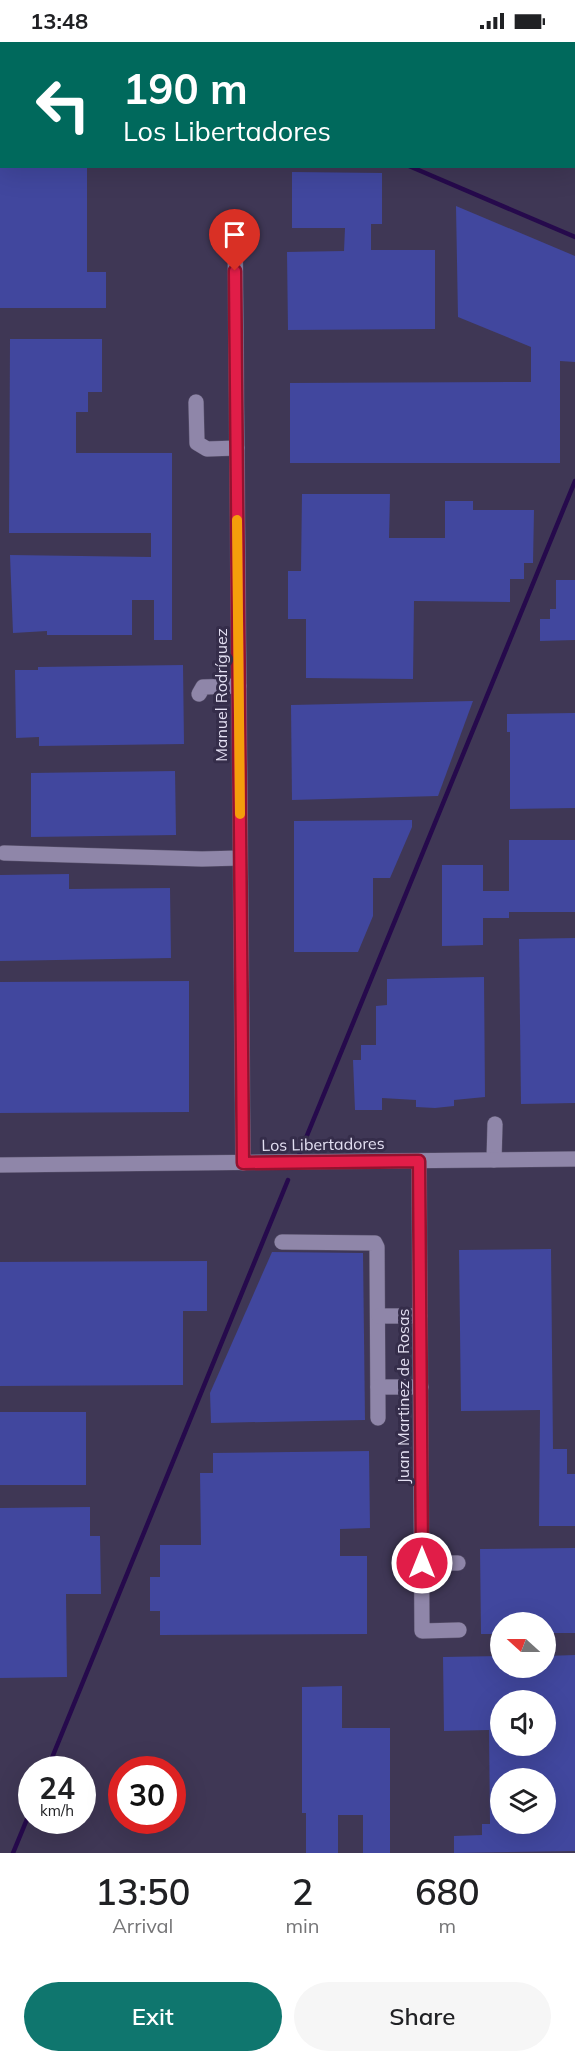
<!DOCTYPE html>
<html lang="en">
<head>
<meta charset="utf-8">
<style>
  :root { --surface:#fff; --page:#f6f6f6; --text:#202124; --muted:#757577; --accent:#0f766e }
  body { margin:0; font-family:Mulish,sans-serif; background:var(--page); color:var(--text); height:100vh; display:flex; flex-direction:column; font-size:22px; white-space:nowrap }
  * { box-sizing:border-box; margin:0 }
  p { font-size:20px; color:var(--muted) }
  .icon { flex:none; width:33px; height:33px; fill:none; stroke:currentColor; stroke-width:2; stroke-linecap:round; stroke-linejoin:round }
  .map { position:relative; height:1811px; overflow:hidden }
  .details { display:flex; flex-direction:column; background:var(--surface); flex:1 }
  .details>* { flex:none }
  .hud { position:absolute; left:0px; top:0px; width:576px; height:126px; box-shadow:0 6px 24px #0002; background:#00695c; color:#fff; overflow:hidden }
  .needle { width:39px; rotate:291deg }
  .controls { position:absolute; left:490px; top:1570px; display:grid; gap:12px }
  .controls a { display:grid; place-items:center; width:66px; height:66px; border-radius:50%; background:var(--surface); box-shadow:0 6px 24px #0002; font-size:30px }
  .speed { position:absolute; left:18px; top:1714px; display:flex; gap:12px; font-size:30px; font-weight:700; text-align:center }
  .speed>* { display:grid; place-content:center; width:78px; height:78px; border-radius:50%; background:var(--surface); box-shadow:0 6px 24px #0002; line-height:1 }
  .speed small { font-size:15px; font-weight:400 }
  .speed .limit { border:9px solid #d22; background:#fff; color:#111 }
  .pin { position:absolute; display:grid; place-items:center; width:51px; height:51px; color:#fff; margin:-62px -26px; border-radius:50% 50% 50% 0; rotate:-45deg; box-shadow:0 0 6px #0007 }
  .pin .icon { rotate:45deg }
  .me { position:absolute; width:66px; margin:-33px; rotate:0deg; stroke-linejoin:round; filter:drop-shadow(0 0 4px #0008) }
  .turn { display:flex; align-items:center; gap:21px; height:126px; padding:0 24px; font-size:27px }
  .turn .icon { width:78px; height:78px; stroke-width:2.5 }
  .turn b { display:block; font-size:42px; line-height:51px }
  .eta { display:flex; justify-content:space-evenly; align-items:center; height:102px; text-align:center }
  .eta b { font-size:36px; font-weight:600; line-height:42px }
  .button { display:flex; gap:12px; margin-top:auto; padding:12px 24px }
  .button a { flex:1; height:69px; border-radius:36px; background:var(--accent); color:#fff; font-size:24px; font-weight:600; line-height:69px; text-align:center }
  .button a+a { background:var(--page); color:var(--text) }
  .status { display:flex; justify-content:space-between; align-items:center; height:42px; padding:0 30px; background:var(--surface); direction:ltr }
  .status svg { height:16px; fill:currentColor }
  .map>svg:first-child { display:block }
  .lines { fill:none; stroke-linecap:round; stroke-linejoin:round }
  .stream { stroke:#260a4c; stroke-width:4.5 }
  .building { fill:#41479e; fill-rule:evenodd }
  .minor-casing { stroke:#5b546e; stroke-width:16 }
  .minor { stroke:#8f86a9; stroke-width:15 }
  .route-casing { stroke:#92132f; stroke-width:15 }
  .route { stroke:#e11d48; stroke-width:10 }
  .slow { stroke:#f59e0b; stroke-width:10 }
  .labels { text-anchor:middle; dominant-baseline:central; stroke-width:6; stroke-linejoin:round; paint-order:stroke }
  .street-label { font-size:16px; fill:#e4e0f3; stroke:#352d4a }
</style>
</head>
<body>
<div class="status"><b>13:48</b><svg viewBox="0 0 49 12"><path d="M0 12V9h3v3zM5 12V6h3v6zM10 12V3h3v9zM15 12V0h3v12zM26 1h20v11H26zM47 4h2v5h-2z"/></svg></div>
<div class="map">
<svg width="575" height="1811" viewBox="0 0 575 1811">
  <rect width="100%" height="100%" fill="#3f3755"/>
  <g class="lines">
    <!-- stream -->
    <g class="stream">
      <path d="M 0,37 L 2,37"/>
      <path d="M 409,124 L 575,195"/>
      <path d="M 299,1113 L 575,439"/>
      <path d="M 47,1728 L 288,1138"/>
      <path d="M 13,1811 L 32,1765"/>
    </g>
  </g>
  <!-- building -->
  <g class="building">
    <path d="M 0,124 L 87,124 L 87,230 L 106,230 L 106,266 L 0,266 Z"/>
    <path d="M 292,130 L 382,131 L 382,182 L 371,182 L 371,208 L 435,208 L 435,287 L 288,288 L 287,210 L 344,209 L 345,186 L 292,186 Z"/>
    <path d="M 456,164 L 575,214 L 575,320 L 560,319 L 560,421 L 290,421 L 290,341 L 531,340 L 531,305 L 458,275 Z"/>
    <path d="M 10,297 L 102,297 L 102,350 L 88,350 L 88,370 L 76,370 L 76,411 L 172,411 L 172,598 L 154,598 L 154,558 L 132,558 L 132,593 L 47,593 L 47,589 L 13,591 L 10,513 L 151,515 L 151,491 L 9,491 Z"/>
    <path d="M 302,452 L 390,452 L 389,496 L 445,496 L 445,459 L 473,459 L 473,468 L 534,468 L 533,521 L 524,521 L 524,537 L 510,537 L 510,560 L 414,559 L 413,637 L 306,636 L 306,577 L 288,577 L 288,529 L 301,529 Z"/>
    <path d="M 556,538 L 575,538 L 575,598 L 540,599 L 540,577 L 550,577 L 550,567 L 556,567 Z"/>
    <path d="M 183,623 L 184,702 L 39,704 L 39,695 L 16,696 L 15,628 L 38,628 L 38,625 Z"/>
    <path d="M 473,659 L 438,754 L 292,758 L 291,663 Z"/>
    <path d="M 575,671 L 575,766 L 510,767 L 510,690 L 507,690 L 507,672 Z"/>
    <path d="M 175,729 L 176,793 L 31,795 L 31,731 Z"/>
    <path d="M 412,778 L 412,785 L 390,836 L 373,836 L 373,874 L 358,910 L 294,910 L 294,779 Z"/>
    <path d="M 509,798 L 575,798 L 575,870 L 509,870 L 509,876 L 483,876 L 483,903 L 442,904 L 442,823 L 483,823 L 483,849 L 509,849 Z"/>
    <path d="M 69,832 L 69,847 L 170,846 L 171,916 L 0,919 L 0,833 Z"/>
    <path d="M 575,896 L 575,1061 L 521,1062 L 519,897 Z"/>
    <path d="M 484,935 L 485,1055 L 454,1058 L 454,1064 L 435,1066 L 416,1065 L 416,1058 L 382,1056 L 382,1068 L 355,1068 L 353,1018 L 361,1018 L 361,1003 L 376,1003 L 376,964 L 387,963 L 387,937 Z"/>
    <path d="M 189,939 L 189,1070 L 0,1071 L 0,940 Z"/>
    <path d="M 551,1207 L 553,1407 L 567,1407 L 567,1432 L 575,1432 L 575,1484 L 539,1484 L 540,1368 L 461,1369 L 459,1208 Z"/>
    <path d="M 272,1210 L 363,1211 L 365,1378 L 211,1381 L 210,1351 Z"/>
    <path d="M 207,1219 L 207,1269 L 183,1269 L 183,1343 L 0,1344 L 0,1220 Z"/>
    <rect x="0" y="1370" width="86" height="73"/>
    <path d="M 369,1409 L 370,1486 L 340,1487 L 340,1514 L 367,1514 L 367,1592 L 160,1593 L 160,1569 L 150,1569 L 150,1535 L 160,1535 L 160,1503 L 201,1503 L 200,1431 L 213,1431 L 213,1411 Z"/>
    <path d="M 90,1465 L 90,1494 L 100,1494 L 101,1552 L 66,1552 L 67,1635 L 0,1636 L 0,1466 Z"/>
    <path d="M 575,1506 L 575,1591 L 546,1591 L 546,1581 L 501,1581 L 501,1592 L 481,1592 L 480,1507 Z"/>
    <path d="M 575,1613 L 575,1809 L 454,1811 L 454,1794 L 482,1793 L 482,1782 L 490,1782 L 489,1688 L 444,1689 L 443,1615 L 501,1614 L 501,1626 L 546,1626 L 546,1614 ZM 501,1659 L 546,1659 L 546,1704 L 501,1704 ZM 501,1737 L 546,1737 L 546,1782 L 501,1782 Z"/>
    <path d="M 342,1644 L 342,1686 L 390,1686 L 390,1811 L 363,1811 L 363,1773 L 338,1773 L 338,1811 L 306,1811 L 306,1771 L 302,1771 L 302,1645 Z"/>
  </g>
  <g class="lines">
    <!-- minor casing -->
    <g class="minor-casing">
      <g id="minor">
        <path d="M 507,2 L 508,0"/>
        <path d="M 235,185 L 243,1121"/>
        <path d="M 196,360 L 197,401 L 207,407 L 237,406"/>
        <path d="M 199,652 L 203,645 L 239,644"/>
        <path d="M 4,811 L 202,817 L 240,816"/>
        <path d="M 494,1118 L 495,1082"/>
        <path d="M 419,1119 L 422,1589 L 459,1588"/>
        <path d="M 0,1123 L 575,1117"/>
        <path d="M 282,1200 L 375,1201 L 377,1205 L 378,1376"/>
        <path d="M 379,1274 L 420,1274"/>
        <path d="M 378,1345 L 421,1345"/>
        <path d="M 422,1521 L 458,1521"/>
      </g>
    </g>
    <!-- minor -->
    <use href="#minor" class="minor"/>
  </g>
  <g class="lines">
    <!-- route casing -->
    <g class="route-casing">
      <path id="route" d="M 235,229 L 243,1121 L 419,1119 L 422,1521"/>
    </g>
    <!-- route -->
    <use href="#route" class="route"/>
    <!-- slow -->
    <path class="slow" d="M 237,478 L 240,772"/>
  </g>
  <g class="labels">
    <!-- street labels -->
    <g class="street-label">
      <text transform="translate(221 653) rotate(-90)">Manuel Rodríguez</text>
      <text transform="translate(323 1102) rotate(-1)">Los Libertadores</text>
      <text transform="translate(403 1354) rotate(-90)">Juan Martinez de Rosas</text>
    </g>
  </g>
</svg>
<div class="controls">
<a><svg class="needle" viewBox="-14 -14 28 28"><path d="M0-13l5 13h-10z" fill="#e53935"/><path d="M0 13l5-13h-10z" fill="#757577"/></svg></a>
<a><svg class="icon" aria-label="sound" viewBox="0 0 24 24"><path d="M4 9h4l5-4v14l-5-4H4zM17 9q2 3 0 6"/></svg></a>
<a><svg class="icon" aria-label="layers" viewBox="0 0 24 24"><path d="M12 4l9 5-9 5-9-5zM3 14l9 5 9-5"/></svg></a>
</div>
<div class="speed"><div>24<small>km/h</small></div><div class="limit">30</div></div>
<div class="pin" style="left:235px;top:229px;background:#d93025"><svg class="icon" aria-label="arrive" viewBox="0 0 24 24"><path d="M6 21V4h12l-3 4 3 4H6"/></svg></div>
<svg class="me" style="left:422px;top:1521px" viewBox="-20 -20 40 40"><circle r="17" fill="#e11d48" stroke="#fff" stroke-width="3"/><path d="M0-11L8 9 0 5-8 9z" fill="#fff"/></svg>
<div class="hud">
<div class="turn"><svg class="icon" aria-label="left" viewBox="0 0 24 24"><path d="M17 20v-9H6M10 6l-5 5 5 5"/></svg><div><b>190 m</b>Los Libertadores</div></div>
</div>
</div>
<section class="details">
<div class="eta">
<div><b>13:50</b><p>Arrival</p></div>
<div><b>2</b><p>min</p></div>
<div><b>680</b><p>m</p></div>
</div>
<div class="button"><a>Exit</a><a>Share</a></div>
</section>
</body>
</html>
